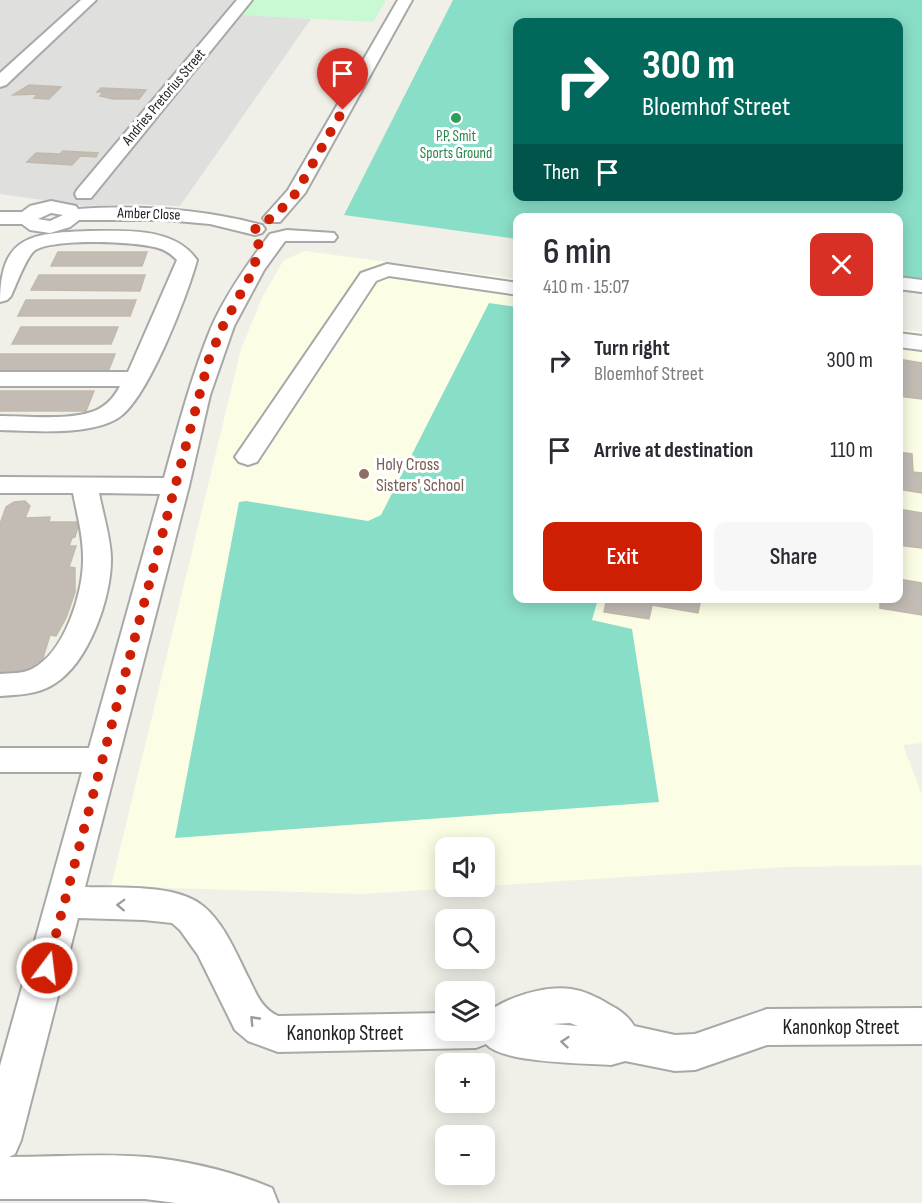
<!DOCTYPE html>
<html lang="en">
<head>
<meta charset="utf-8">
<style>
  :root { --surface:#fff; --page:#f7f7f7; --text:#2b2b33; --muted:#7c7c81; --accent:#ce1f05 }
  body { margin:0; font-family:"Sofia Sans Condensed",sans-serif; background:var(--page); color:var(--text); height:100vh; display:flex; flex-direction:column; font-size:22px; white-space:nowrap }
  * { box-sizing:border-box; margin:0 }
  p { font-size:20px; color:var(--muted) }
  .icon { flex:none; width:33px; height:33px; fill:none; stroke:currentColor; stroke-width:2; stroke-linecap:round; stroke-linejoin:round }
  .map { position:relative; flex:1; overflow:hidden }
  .sheet { position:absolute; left:513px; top:213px; width:390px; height:390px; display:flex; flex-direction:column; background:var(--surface); border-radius:12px; box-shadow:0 3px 15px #0003 }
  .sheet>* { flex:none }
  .hud { position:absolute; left:513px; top:18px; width:390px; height:183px; border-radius:12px; box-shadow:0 3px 15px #0003; background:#00695c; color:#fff; overflow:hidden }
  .fabs { position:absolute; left:435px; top:837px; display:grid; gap:12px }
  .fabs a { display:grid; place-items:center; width:60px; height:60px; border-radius:12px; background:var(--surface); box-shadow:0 3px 15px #0003; font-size:30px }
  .pin { position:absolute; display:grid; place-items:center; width:51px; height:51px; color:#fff; margin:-62px -26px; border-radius:50% 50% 50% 0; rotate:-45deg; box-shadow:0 0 6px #0007 }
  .pin .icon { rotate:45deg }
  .me { position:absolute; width:66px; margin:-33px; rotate:15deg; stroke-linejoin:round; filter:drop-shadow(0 0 4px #0008) }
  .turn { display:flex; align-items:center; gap:21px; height:126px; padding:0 30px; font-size:27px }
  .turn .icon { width:78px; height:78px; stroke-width:2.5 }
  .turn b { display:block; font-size:42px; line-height:51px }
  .then { display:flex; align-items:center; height:57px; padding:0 30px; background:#0003; gap:12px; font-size:22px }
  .round { display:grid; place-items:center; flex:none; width:63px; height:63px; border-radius:12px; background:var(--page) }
  .summary { display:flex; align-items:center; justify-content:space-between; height:102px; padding:0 30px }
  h1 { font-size:36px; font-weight:600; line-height:45px }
  .button { display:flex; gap:12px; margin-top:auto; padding:12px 30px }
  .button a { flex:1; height:69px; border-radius:12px; background:var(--accent); color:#fff; font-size:24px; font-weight:600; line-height:69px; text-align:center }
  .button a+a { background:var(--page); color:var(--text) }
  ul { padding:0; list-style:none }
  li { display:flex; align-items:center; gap:18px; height:90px; padding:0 30px }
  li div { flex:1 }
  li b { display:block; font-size:22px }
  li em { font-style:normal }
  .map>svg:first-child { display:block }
  .residential { fill:#dfdfde }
  .education { fill:#fbfee4 }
  .park { fill:#c8f9d2 }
  .pitch { fill:#89dec8; fill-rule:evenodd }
  .building { fill:#c2bcb5; stroke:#c3b9ab; stroke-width:1.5 }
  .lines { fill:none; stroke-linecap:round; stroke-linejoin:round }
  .minor-casing { stroke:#a8a8a8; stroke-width:4 }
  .minor { fill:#fff; fill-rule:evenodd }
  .oneway { stroke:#9b9b9b }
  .route { stroke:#ce1f05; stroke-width:10; stroke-dasharray:0 18 }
  .leisure-dot { fill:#2e9e5b; stroke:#fff; stroke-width:2 }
  .education-dot { fill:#8d6e63; stroke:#fff; stroke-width:2 }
  .labels { text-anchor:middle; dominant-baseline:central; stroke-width:6; stroke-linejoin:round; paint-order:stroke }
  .far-street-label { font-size:15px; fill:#212121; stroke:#fff }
  .far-leisure-label { font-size:15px; fill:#27864d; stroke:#fff }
  .education-label { font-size:18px; fill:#785e54; stroke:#fff; text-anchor:start }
  .near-street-label { font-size:21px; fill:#212121; stroke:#fff }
</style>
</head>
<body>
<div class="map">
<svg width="922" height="1203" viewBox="0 0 922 1203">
  <rect width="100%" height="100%" fill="#f1f0e8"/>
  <!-- residential -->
  <path class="residential" d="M 0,0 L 247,0 L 236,14 L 311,19 L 180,206 L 134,204 L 84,206 L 0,194 Z"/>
  <!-- education -->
  <path class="education" d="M 304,251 L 517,279 L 518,598 L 898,598 L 899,329 L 922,332 L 922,743 L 903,745 L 922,795 L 922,865 L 785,867 L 485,886 L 484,848 L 446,848 L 446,886 L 473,887 L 361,894 L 111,886 L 241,349 L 262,298 L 283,261 Z"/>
  <!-- park -->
  <path class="park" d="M 253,0 L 386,0 L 373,22 L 241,15 Z"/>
  <!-- pitch -->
  <g class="pitch">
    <path d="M 453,0 L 922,0 L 922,294 L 899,291 L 898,218 L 518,218 L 517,239 L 344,215 ZM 518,22 L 898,22 L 898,196 L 518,196 Z"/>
    <path d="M 489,303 L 517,307 L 518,598 L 598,599 L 592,620 L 632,629 L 659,802 L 175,838 L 239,502 L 246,501 L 368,521 L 381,515 Z"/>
  </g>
  <!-- building -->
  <g class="building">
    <path d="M 29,85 L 61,87 L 49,99 L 34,98 L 38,94 L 13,95 Z"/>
    <path d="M 101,88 L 146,90 L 139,99 L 113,99 L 100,96 L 103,92 L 97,92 Z"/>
    <path d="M 63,151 L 98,153 L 96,157 L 80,156 L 72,165 L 27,162 L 36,153 L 60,154 Z"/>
    <path d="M 58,252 L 147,252 L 142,266 L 51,266 Z"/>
    <path d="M 39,275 L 145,275 L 140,291 L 31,290 Z"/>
    <path d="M 26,300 L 136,300 L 130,316 L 18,316 Z"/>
    <path d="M 21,327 L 118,327 L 111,344 L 12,344 Z"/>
    <path d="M 0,354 L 115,354 L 108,372 L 0,372 Z"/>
    <path d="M 898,359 L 922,363 L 922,399 L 898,396 Z"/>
    <path d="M 0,391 L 94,391 L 86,411 L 0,411 Z"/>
    <path d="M 898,452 L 912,454 L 913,472 L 922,473 L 922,493 L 898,489 Z"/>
    <path d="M 25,501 L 30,506 L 25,518 L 50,517 L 49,522 L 79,522 L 75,537 L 72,538 L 69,546 L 76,546 L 69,567 L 75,568 L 75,592 L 66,618 L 56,636 L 50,635 L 42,661 L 37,662 L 32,678 L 0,678 L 0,524 L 6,507 L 14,502 Z"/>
    <path d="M 898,509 L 922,513 L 922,548 L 898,545 Z"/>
    <path d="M 898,579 L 922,583 L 922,615 L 880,608 L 880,598 L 898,598 Z"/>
    <path d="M 607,598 L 701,598 L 698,613 L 652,605 L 649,619 L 604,612 Z"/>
  </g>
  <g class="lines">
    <!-- minor casing -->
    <g class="minor-casing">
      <g id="minor">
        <path d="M 81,0 L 96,0 L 6,85 L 0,87 L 0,73 Z"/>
        <path d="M 237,0 L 252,0 L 91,198 L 77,198 L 75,194 L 77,190 Z"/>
        <path d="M 398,0 L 412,0 L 305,193 L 280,222 L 266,222 L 263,218 L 288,190 Z"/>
        <path d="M 51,201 L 76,206 L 78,209 C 141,205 201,209 262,225 L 265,229 L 262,233 L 255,235 L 210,224 L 165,220 L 79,220 L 70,227 L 50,233 L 30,230 L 22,224 L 0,224 L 0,212 L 22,212 L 30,206 ZM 51,213 L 63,215 L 50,221 L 38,219 Z"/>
        <path d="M 287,230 L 334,233 L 337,237 L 334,241 L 285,241 L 264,270 L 234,326 L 210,395 L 189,486 L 85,887 C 119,888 177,884 203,906 C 224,923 236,953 248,977 C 256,993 261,1008 278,1016 L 446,1013 L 446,1030 L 484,1030 L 484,1015 C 504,998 544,985 571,989 C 585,991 599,998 610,1005 C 620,1010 629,1017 634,1026 L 675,1035 L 695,1034 L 767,1009 L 922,1008 L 922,1044 L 767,1045 L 695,1070 L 675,1071 L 625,1061 L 611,1065 C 584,1063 502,1063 486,1044 L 476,1048 L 278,1052 L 248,1041 L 235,1030 L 198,955 L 180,930 L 172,923 L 144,920 L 78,918 L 21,1140 L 15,1154 L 9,1157 C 54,1157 102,1153 147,1157 C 188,1161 234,1172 272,1188 L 278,1203 L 176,1203 L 145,1199 L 0,1199 L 0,1066 L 82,772 L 0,772 L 0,748 L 89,748 L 160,494 L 99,493 C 103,514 110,536 111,557 C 112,596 89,663 54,684 C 39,694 18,695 0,696 L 0,674 C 10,673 23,674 32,669 C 65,653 84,591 83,557 C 83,535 77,514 73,493 L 0,493 L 0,477 L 164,478 C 178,427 191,377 211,328 C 226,294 248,263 270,234 ZM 570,1023 L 578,1026 L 552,1024 Z"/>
        <path d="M 90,231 C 126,231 174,227 197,260 C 188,294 147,401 118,418 C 89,436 33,431 0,430 L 0,416 C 26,416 81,422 102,407 C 110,402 116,394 120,386 L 0,386 L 0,372 L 128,372 L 177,260 C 171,254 166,250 158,248 C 136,241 51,238 34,251 C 26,258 16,285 11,296 L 7,300 L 0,302 C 0,235 32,233 90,231 Z"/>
        <path d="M 387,264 L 518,283 L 518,295 L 389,276 L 376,281 L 257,462 L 248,465 L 239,462 L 235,457 L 361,273 Z"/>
        <path d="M 898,277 L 922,280 L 922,292 L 898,289 Z"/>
        <path d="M 898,333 L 922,336 L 922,350 L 898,347 Z"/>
      </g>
    </g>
    <!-- minor -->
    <use href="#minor" class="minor"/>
  </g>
  <!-- one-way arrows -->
  <defs><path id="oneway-chevron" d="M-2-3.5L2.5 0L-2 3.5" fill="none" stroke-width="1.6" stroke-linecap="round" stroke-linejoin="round" transform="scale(1.5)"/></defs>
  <g class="oneway">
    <use href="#oneway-chevron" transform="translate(121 905) rotate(-178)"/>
    <use href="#oneway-chevron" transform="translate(254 1020) rotate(-134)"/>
    <use href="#oneway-chevron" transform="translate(565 1042) rotate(-175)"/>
  </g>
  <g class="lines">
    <!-- route -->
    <path class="route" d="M 47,968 L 209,359 L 223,326 L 254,269 L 260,235 L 255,231 L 256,226 L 261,222 L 273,218 L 296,193 L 343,110"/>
  </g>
  <!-- markers -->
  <circle class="leisure-dot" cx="456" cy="118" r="6"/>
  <circle class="education-dot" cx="364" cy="474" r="6"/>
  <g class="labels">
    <!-- far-street labels -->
    <g class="far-street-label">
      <text transform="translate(164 97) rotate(-50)">Andries Pretorius Street</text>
      <text transform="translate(149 214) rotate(2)">Amber Close</text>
    </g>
    <!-- far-leisure labels -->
    <g class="far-leisure-label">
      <text x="456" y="136">P.P. Smit<tspan x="456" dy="17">Sports Ground</tspan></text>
    </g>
    <!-- education labels -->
    <g class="education-label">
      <text x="376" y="464">Holy Cross<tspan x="376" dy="21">Sisters' School</tspan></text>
    </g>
    <!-- near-street labels -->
    <g class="near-street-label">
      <text x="841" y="1027">Kanonkop Street</text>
      <text x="345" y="1033">Kanonkop Street</text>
    </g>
  </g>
</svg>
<div class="fabs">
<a><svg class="icon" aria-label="sound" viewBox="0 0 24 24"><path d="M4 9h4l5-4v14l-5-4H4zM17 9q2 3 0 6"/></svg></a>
<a><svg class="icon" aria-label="search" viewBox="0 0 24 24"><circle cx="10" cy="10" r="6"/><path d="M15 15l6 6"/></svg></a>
<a><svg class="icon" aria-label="layers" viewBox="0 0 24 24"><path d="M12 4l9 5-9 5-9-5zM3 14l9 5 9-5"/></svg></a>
<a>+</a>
<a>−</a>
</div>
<div class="pin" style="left:343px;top:110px;background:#d93025"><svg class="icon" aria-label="arrive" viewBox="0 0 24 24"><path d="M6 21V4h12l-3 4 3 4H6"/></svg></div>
<svg class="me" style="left:47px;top:968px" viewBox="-20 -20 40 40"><circle r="17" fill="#ce1f05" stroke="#fff" stroke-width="3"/><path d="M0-11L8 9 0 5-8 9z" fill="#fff"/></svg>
<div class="hud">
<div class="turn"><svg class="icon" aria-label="right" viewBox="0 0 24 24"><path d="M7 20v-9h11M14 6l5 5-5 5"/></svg><div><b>300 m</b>Bloemhof Street</div></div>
<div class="then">Then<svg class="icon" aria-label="arrive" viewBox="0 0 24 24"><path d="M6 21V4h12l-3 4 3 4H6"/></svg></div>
</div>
<section class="sheet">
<div class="summary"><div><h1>6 min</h1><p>410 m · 15:07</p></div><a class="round" style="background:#d93025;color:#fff"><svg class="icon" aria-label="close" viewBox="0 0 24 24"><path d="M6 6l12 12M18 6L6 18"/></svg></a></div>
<ul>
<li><svg class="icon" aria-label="right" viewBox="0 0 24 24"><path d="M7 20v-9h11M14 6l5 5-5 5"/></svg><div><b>Turn right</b><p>Bloemhof Street</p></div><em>300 m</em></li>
<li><svg class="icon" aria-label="arrive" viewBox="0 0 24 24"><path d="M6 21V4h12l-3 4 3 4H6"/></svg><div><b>Arrive at destination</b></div><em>110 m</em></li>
</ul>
<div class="button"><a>Exit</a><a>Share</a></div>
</section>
</div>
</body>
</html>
